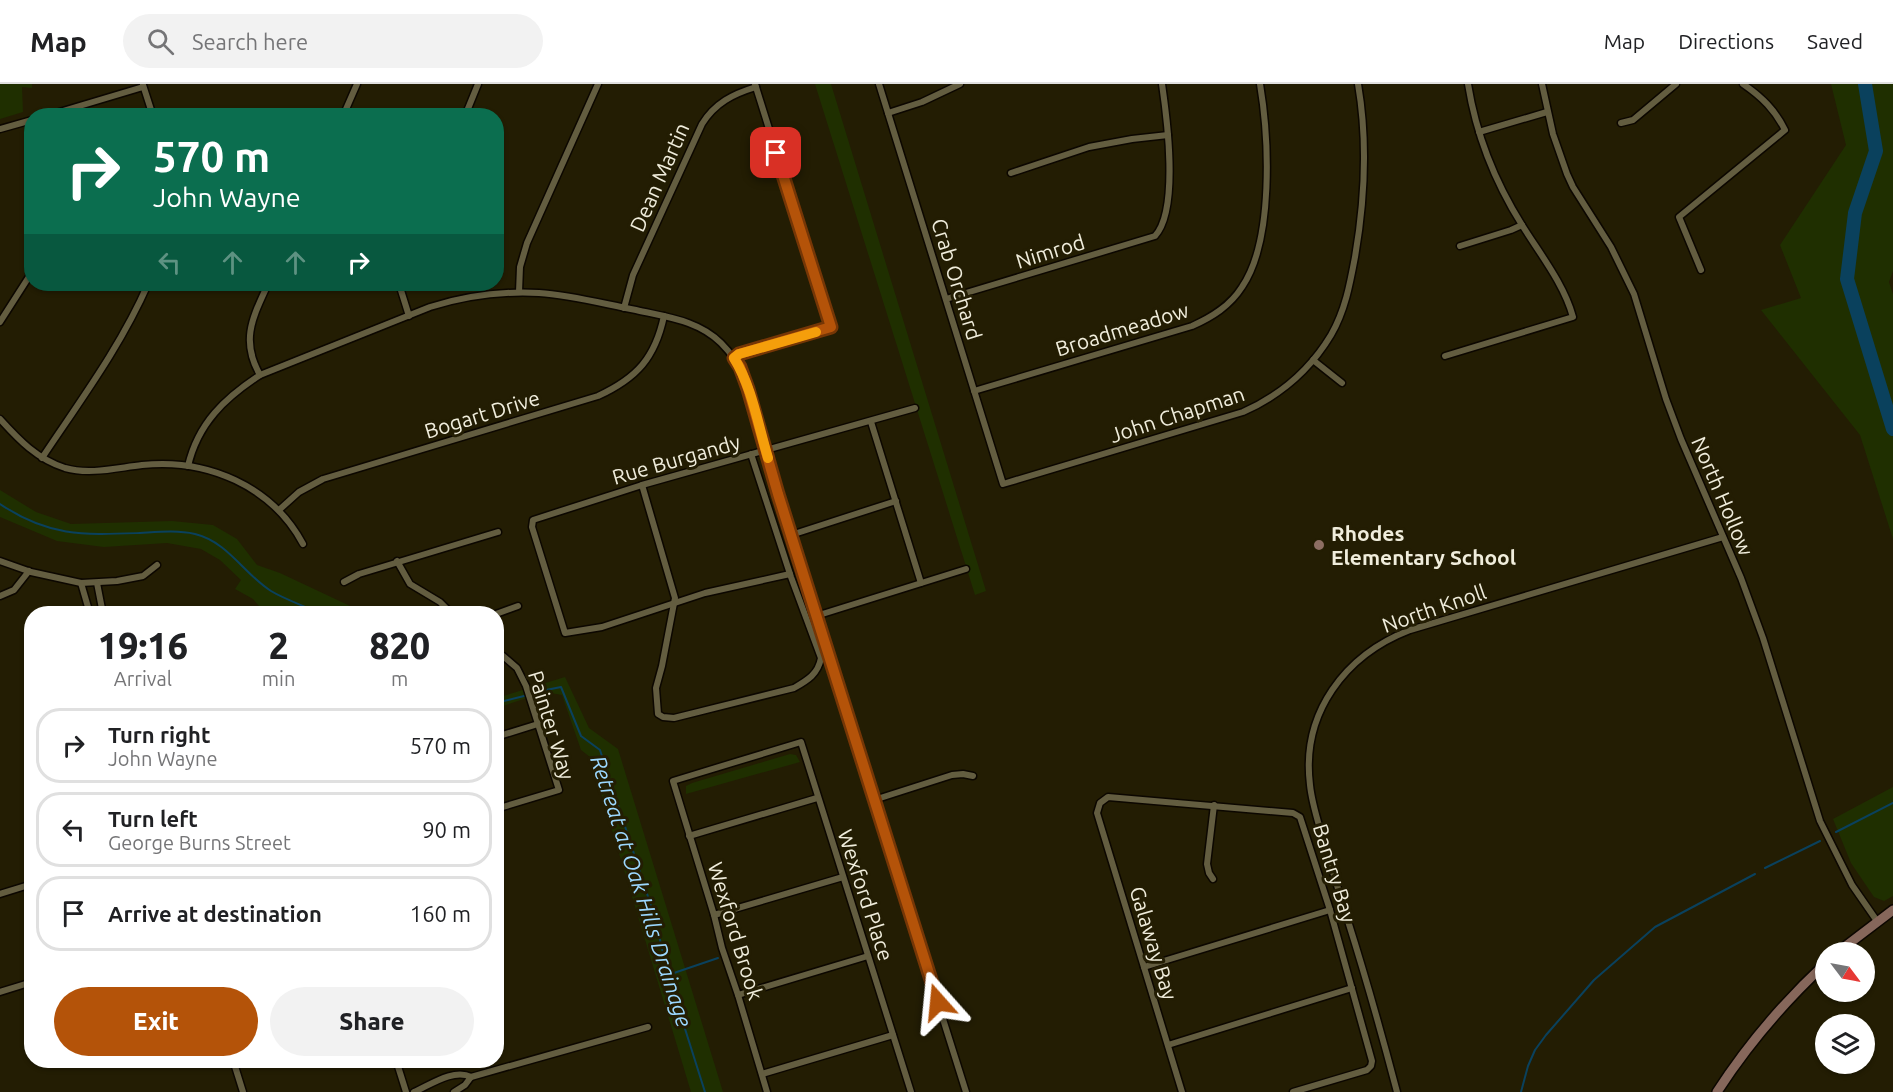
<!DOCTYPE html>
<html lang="en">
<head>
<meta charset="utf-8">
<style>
  :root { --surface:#fff; --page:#f2f2f2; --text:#202124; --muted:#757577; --line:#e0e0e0; --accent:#b45309 }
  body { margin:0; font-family:Ubuntu,sans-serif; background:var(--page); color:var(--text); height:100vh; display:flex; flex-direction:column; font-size:22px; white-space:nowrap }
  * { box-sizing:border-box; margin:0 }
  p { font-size:20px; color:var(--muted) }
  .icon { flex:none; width:33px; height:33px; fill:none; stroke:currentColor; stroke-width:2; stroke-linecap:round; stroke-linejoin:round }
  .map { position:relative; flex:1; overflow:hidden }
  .panel { position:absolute; left:24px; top:522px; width:480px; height:462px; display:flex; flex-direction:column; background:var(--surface); border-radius:24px; box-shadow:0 2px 4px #0004 }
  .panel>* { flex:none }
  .hud { position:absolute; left:24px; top:24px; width:480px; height:183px; border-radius:24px; box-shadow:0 2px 4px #0004; background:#0b6e4f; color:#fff; overflow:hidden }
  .needle { width:39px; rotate:122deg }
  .buttons { position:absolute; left:1815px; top:858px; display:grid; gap:12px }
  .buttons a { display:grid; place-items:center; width:60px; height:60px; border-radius:50%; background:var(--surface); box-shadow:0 2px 4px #0004; font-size:30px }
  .pin { position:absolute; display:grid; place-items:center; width:51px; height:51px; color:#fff; margin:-26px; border-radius:12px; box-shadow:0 3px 9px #0006 }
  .me { position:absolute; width:66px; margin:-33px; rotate:342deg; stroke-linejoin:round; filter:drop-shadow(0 0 4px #0008) }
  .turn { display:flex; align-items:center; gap:21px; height:126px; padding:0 30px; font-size:27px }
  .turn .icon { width:78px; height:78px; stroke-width:2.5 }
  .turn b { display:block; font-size:42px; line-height:51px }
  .lanes { display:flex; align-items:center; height:57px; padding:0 30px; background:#0003; justify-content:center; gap:30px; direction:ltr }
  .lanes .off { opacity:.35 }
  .eta { display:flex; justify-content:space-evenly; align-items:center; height:102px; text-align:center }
  .eta b { font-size:36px; font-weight:800; line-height:42px }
  .action { display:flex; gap:12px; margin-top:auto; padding:12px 30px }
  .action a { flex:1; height:69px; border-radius:36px; background:var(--accent); color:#fff; font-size:24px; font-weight:800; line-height:69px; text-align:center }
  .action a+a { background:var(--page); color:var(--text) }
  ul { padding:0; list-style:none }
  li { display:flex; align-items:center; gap:18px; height:75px; margin:0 12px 9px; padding:0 18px; border:3px solid var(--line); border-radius:24px }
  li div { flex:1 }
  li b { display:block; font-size:22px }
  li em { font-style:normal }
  header { display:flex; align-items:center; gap:36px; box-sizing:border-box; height:84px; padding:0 30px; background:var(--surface); border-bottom:2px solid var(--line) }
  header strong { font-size:28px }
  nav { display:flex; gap:33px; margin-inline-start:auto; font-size:21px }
  .search { width:420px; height:54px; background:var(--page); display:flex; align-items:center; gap:15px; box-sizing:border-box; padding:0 21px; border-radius:33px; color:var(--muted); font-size:22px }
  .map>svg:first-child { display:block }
  .green { fill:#1f2f00 }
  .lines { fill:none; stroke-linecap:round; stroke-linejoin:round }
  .stream { stroke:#0a415d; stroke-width:2 }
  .river { stroke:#0a415d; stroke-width:14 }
  .street-casing { stroke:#0c0700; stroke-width:9 }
  .secondary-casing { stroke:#0c0700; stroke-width:12 }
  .street { stroke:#635d40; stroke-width:6 }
  .secondary { stroke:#86675b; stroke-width:9 }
  .route-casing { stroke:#753606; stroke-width:15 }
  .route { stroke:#b45309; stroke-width:10 }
  .slow { stroke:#f59e0b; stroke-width:10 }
  .education-dot { fill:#8d6e63; stroke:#231d03; stroke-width:2 }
  .labels { text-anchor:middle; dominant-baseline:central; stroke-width:6; stroke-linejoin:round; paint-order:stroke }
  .street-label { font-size:21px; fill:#f0eddc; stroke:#231d03 }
  .poi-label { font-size:21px; font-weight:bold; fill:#f0eddc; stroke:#231d03; text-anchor:start }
  .water-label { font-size:22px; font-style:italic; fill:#9cd8ff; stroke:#231d03 }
</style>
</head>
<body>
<header>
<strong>Map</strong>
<div class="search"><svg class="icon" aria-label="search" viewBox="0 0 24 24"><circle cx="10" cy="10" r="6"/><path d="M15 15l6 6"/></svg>Search here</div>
<nav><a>Map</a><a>Directions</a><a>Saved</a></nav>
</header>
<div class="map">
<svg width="1893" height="1008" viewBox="0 0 1893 1008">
  <rect width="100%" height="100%" fill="#231d03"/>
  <!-- green -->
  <g class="green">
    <path d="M 0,0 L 32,0 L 32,4 L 22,3 L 23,28 L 0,35 Z"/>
    <path d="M 815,0 L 831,0 L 986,507 L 975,511 Z"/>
    <path d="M 1831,0 L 1893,0 L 1893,187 L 1889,198 L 1893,210 L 1893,455 L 1860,351 L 1761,226 L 1801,214 L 1780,161 L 1846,61 Z"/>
    <path d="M 0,406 L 36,428 L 71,440 L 172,437 L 213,441 L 237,455 L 257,481 L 280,489 L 365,529 L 265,529 L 253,515 L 235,505 L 241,496 L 220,476 L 201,465 L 167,459 L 104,463 L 57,457 L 0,433 Z"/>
    <path d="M 565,593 L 589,644 L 618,665 L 723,1008 L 691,1008 L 590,673 L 581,666 L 562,611 L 545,608 L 497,624 L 497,614 Z"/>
    <path d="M 790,670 L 796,671 L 800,678 L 686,710 L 686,702 L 692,699 Z"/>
    <path d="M 1893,703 L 1893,812 L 1884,817 L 1874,813 L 1851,779 L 1833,735 Z"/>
  </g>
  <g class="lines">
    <!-- stream -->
    <g class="stream">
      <path d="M 0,420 C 49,453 84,451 140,449 C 158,448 177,446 195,450 C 228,458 244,490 271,507 C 286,516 305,522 321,530"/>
      <path d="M 536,608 L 561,603 L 581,652 L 600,666 L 655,834 L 668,891 L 705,1008"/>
      <path d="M 496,619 L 524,612"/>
      <path d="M 1836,748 L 1893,719"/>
      <path d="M 1765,784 L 1820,757"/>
      <path d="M 668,891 L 718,874"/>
      <path d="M 1521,1008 L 1528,982 L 1535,966 L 1546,951 L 1594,896 L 1655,843 L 1755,790"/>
    </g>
    <!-- river -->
    <path class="river" d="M 1865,0 L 1876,67 L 1855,129 L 1847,195 L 1893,345"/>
    <!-- street casing -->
    <g class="street-casing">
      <g id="street">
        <path d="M 879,0 L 1003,400 L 1243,328 C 1279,312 1310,286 1331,251 C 1345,227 1350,200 1355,173 C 1365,115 1368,58 1358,0"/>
        <path d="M 1542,0 L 1553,50 L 1567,90 L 1573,103 L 1611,163 L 1634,210 L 1666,315 L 1681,355 L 1741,494 L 1763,554 L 1820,737 L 1852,801 L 1877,837"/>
        <path d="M 143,1 L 153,32"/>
        <path d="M 888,29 L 922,18 L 960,0"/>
        <path d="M 46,32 L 143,3"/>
        <path d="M 343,32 L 357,0"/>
        <path d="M 465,32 L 478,0"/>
        <path d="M 1621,39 L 1633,36 L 1676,0"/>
        <path d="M 0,45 L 32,36"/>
        <path d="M 1479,48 L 1547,28"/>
        <path d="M 1011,89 L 1089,63 L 1132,55 L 1168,51"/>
        <path d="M 1460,162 L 1511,146 L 1522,141"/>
        <path d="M 1701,186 L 1679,133 L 1785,46 C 1775,26 1762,13 1743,0"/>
        <path d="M 399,200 L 409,232"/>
        <path d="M 519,208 L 520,183 L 527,159 L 598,0"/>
        <path d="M 946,215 L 1155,152 C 1179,126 1167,34 1162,0"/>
        <path d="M 624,224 L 633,191 L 702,40 C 715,19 733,10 756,3"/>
        <path d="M 0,238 L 32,188"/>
        <path d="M 1445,272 L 1573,233 C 1564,200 1540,170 1522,141 C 1495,98 1476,50 1468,0"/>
        <path d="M 734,274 L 739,270 L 831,243 L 755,0"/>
        <path d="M 1313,276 L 1342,299"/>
        <path d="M 260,291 C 240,256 253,233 268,200"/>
        <path d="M 974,307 L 1192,242 C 1212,233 1230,222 1242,203 C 1274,156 1269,54 1260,0"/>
        <path d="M 0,335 C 19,356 37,375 65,384 C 90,391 116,384 142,381 C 207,374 272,402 303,460"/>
        <path d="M 871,338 L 921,499"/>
        <path d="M 42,374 C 80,317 121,262 148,200"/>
        <path d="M 188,382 C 198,339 225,314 260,291 L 430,223 C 465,212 502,207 539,209 C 571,211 604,220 636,226 C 666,233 698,236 721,259 C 749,286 755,328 765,364 C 773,394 782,424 791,453 C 850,638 909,823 966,1008"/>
        <path d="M 642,401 L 675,514 L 662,582 L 656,604 L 658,630 L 663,633 L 674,634 L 794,604 C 808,596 818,590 821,574 L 791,493 L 751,370"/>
        <path d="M 279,426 L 299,408 L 323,395 L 598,312 C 637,294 655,274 664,232"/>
        <path d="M 791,451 L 896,417"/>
        <path d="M 0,477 L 31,488 L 81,499 L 117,497 L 143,492 L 157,481"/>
        <path d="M 397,477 L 410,500 L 440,518 L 452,530"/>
        <path d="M 790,490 L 705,509 L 602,543 L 565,549 L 532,443 L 533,436 L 642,401 L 915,324"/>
        <path d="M 344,498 L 359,490 L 498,448"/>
        <path d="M 81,499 L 90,530"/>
        <path d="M 97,499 L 103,530"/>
        <path d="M 0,512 L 14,506 L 29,487"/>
        <path d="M 496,530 L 518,522"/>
        <path d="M 816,532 L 966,485"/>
        <path d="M 496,570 L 503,572 L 517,584 L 526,602 L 559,706 L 496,725"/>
        <path d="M 496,653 L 538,640"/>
        <path d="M 874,716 L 952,691 L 963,690 L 973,692"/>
        <path d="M 689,752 L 817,714"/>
        <path d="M 1213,795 L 1209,789 L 1207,780 L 1214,721"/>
        <path d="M 0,810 L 32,800"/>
        <path d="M 714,831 L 843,793"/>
        <path d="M 1144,883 L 1330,826"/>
        <path d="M 0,908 L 32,898"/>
        <path d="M 738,911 L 868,872"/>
        <path d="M 1168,961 L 1352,904"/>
        <path d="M 233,976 L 243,1008"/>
        <path d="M 396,976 L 406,1008"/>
        <path d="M 762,990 L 893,951"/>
        <path d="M 471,993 L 648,943"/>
        <path d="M 414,1008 C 430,1001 454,984 471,993 L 465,1001 L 454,1008"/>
        <path d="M 767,1008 L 738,911 L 722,864 L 714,831 L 673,697 L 801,658 L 911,1008"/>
        <path d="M 1182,1008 L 1097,729 L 1100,719 L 1108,713 L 1293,729 L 1300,733 L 1330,826 L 1372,977 L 1371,982 L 1367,986 L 1293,1008"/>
        <path d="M 1397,1008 C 1382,951 1366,894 1348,837 C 1340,811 1332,785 1324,759 C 1319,740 1312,721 1310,701 C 1301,629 1345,571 1410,546 L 1723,453"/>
      </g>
    </g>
    <!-- secondary casing -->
    <g class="secondary-casing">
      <g id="secondary">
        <path d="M 1838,868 L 1893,826"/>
        <path d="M 1717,1008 C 1748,960 1784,918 1826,879"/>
      </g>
    </g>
    <!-- street -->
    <use href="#street" class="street"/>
    <!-- secondary -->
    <use href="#secondary" class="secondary"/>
  </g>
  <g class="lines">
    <!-- route casing -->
    <g class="route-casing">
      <path id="route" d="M 776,69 L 831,243 L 739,270 L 734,274 L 740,283 L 748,305 L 778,410 L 938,918"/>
    </g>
    <!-- route -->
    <use href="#route" class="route"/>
    <!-- slow -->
    <path class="slow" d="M 768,374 C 758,341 752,303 734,274 L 739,270 L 816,248"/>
  </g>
  <!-- markers -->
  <circle class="education-dot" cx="1319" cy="461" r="6"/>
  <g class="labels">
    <!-- street labels -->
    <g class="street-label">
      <text transform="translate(659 93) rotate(-66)">Dean Martin</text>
      <text transform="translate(1050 167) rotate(-17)">Nimrod</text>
      <text transform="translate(957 195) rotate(73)">Crab Orchard</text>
      <text transform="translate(1122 245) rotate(-17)">Broadmeadow</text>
      <text transform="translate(482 330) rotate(-17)">Bogart Drive</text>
      <text transform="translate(1177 330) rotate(-18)">John Chapman</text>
      <text transform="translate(676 375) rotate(-16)">Rue Burgandy</text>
      <text transform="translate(1723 412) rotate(67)">North Hollow</text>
      <text transform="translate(1434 524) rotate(-19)">North Knoll</text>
      <text transform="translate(552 641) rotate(73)">Painter Way</text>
      <text transform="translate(1335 789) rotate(73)">Bantry Bay</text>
      <text transform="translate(866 811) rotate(72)">Wexford Place</text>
      <text transform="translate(736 847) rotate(73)">Wexford Brook</text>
      <text transform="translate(1154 859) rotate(73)">Galaway Bay</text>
    </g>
    <!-- poi labels -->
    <g class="poi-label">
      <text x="1331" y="449">Rhodes<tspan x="1331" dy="24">Elementary School</tspan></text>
    </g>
    <!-- water labels -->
    <g class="water-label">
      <text transform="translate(642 807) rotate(72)">Retreat at Oak Hills Drainage</text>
    </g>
  </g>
</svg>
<div class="buttons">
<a><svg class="needle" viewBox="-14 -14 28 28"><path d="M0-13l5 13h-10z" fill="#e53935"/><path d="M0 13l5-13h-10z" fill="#757577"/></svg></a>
<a><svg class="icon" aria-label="layers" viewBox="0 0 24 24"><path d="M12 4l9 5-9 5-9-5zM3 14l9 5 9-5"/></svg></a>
</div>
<div class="pin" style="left:776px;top:69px;background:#d93025"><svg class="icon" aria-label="arrive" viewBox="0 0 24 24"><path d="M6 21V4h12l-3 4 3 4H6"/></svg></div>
<svg class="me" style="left:938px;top:918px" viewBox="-20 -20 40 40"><path d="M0-17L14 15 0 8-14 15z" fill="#b45309" stroke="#fff" stroke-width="4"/></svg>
<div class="hud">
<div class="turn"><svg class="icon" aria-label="right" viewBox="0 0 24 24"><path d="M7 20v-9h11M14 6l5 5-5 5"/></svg><div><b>570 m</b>John Wayne</div></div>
<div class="lanes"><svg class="icon off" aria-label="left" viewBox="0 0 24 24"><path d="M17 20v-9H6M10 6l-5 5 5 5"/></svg><svg class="icon off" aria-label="ahead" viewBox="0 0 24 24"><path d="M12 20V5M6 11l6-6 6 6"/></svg><svg class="icon off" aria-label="ahead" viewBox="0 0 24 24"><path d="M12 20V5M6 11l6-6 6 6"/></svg><svg class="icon" aria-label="right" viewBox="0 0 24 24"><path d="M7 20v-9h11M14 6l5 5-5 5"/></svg></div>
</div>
<section class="panel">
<div class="eta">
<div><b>19:16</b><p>Arrival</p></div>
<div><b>2</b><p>min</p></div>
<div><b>820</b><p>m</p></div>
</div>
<ul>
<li><svg class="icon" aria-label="right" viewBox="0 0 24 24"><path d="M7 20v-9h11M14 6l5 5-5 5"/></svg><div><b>Turn right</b><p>John Wayne</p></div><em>570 m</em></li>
<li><svg class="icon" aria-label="left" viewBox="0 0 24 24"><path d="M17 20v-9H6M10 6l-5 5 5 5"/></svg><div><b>Turn left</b><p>George Burns Street</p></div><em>90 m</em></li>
<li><svg class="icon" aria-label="arrive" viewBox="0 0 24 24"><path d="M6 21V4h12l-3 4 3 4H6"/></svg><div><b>Arrive at destination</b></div><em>160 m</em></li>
</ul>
<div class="action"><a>Exit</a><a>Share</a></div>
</section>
</div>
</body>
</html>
